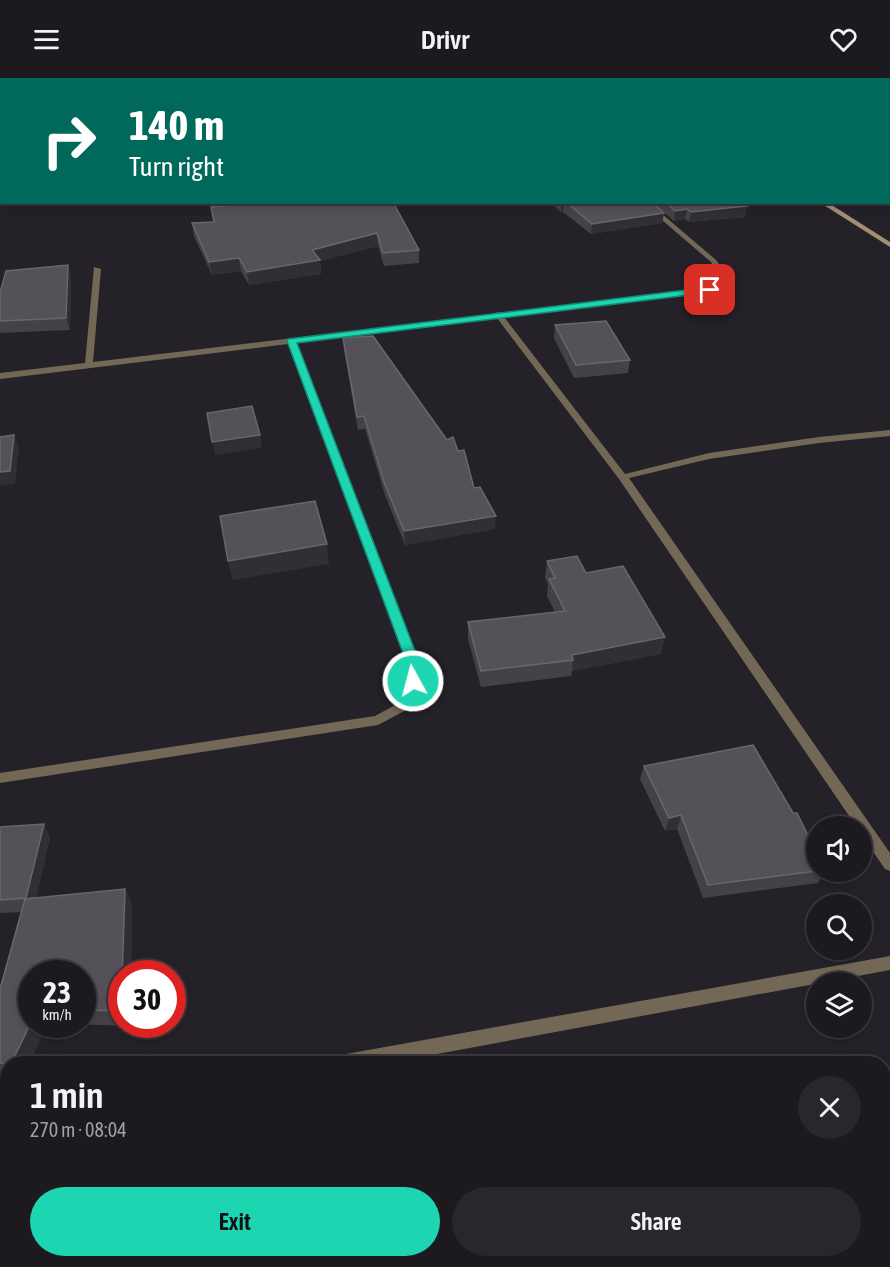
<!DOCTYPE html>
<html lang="en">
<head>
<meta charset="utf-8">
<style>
  :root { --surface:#1c191f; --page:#29262c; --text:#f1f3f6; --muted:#a0a0a4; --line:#3a383d; --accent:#1dd5b1 }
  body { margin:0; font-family:"Asap Condensed",sans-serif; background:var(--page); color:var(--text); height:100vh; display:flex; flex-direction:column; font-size:22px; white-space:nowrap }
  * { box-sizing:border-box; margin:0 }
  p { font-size:20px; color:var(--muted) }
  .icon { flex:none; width:33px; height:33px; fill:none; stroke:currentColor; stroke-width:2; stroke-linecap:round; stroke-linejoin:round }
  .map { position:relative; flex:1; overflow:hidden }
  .details { position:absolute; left:0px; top:978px; width:891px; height:212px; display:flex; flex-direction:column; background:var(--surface); border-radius:24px 24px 0 0; box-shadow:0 3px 9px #0003,0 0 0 2px var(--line) }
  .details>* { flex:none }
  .top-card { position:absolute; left:0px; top:0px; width:891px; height:126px; box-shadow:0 3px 9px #0003,0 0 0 2px var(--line); background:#00695c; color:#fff; overflow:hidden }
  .controls { position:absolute; left:806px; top:738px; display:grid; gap:12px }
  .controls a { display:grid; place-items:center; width:66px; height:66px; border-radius:50%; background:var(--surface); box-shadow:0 3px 9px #0003,0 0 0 2px var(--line); font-size:30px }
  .speed { position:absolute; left:18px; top:882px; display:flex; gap:12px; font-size:30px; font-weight:700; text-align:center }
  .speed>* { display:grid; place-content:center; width:78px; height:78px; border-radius:50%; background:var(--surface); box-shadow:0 3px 9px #0003,0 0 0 2px var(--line); line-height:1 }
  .speed small { font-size:15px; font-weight:400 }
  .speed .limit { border:9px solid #d22; background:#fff; color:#111 }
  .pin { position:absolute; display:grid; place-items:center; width:51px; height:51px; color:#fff; margin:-26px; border-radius:12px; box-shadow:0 3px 9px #0006 }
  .me { position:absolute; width:66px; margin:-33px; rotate:353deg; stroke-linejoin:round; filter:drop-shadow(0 0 4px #0008) }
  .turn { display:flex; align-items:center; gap:21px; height:126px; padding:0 30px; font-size:27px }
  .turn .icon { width:78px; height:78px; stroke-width:2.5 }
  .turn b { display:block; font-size:42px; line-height:51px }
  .round { display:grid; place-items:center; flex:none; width:63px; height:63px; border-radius:32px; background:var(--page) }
  .headline { display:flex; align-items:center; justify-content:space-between; height:102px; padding:0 30px }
  h1 { font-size:36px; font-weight:600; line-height:45px }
  .action { display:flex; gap:12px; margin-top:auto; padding:12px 30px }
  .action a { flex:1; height:69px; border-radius:36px; background:var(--accent); color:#111; font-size:24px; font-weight:600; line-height:69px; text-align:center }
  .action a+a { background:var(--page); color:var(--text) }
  header { display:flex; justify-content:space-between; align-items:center; height:78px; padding:0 30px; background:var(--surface); font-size:27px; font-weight:600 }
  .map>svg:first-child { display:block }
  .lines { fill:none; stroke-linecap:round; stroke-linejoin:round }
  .minor { fill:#736856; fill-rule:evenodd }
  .secondary { fill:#a18f72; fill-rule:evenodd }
  .wall { fill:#454149 }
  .shaded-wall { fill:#322e36 }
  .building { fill:#555159; stroke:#69666d; stroke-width:1.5 }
  .route { fill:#1dd5b1; stroke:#138a73; stroke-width:1.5 }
</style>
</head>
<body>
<header><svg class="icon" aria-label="menu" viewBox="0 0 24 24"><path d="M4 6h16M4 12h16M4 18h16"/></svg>Drivr<svg class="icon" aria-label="heart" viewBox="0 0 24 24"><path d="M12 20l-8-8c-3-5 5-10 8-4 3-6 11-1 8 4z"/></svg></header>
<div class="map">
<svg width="890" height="1189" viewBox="0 0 890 1189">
  <rect width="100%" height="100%" fill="#252129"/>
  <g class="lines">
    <!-- minor -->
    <g class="minor">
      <path d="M 105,0 L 109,0 L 110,2 L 105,2 Z"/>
      <path d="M 293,0 L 307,0 L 286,2 Z"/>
      <path d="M 351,0 L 356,0 L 357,2 L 352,2 Z"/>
      <path d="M 493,0 L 498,0 L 499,2 L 494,2 Z"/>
      <rect x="0" y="107" width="2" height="4"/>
      <path d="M 641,124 L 648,124 L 716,182 L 724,193 L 721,204 L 713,214 L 504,239 L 625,396 L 709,375 L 819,359 L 890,352 L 890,358 L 819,365 L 709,381 L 629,400 L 890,775 L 890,793 L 885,791 L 861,756 L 861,748 L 856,748 L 619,401 L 497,240 L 296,265 L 417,578 L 419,603 L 408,631 L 378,647 L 0,705 L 0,695 L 375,638 L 399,625 L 407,603 L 405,578 L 288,266 L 0,301 L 0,295 L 85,285 L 94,189 L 101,191 L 93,284 L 494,236 L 498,234 L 501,235 L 708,210 L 713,204 L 716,193 L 711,184 Z"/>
      <path d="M 890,878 L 890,892 L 383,986 L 327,986 L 329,980 L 335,978 Z"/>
    </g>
    <!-- secondary -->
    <g class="secondary">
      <path d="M 637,0 L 641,0 L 642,2 L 637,2 Z"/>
      <path d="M 819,124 L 827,124 L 890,164 L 890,169 Z"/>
    </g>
  </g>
  <!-- wall -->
  <g class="wall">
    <path d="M 393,124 L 419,172 L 419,185 L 384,188 L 378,168 L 320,183 L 321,196 L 249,207 L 241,193 L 212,197 L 194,158 L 192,145 L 214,144 L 211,129 Z"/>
    <path d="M 550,124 L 652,124 L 664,135 L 662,145 L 591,156 L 563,134 L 561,134 Z"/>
    <path d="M 652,124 L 742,124 L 745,139 L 689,144 L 685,141 L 674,143 Z"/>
    <path d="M 68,187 L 71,199 L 70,252 L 0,255 L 0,215 Z"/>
    <path d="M 555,247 L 630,282 L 628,295 L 574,300 L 554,260 Z"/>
    <path d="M 343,260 L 474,410 L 495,451 L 405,467 L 385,417 L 365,351 L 358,352 L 344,272 Z"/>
    <path d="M 547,483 L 586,495 L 661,576 L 572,593 L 571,598 L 481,609 L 468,561 L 468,544 L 555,534 L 547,518 L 548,506 L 545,500 Z"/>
    <path d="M 644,688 L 816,774 L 816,794 L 824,794 L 818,805 L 703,820 L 677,751 L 665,753 L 640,701 Z"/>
    <path d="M 0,749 L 50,759 L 36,820 L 125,811 L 132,828 L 131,896 L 122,896 L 122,946 L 129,946 L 129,948 L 73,946 L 82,946 L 82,896 L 32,896 L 32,946 L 47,946 L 29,986 L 8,986 L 8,999 L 0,997 L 0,911 L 21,834 L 0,835 Z"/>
    <path d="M 890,1049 L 890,1146 L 884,1132 L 884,1051 Z"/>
    <path d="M 478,1182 L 584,1182 L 581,1189 L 480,1189 Z"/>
  </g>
  <!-- shaded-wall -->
  <g class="shaded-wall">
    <rect x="162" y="0" width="8" height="2"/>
    <path d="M 2,54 L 2,84 L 0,94 L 0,64 Z"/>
    <path d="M 561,124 L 564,124 L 563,134 L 561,134 Z"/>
    <path d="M 747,128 L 745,139 L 689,144 L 691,134 Z"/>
    <path d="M 687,131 L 685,141 L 674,143 L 675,133 Z"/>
    <path d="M 664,135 L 662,145 L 591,156 L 592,146 Z"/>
    <path d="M 377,155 L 378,168 L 320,183 L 321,196 L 249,207 L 247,194 L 312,172 Z"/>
    <path d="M 239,180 L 241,193 L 212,197 L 209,184 Z"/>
    <path d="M 68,187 L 71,199 L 70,252 L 66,240 Z"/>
    <path d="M 14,357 L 19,370 L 15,406 L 0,408 L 0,394 Z"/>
    <path d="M 260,357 L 262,370 L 215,377 L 212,364 Z"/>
    <path d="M 496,438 L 495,451 L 405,467 L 404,453 Z"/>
    <path d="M 327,466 L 329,486 L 232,502 L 228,483 Z"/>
    <path d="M 665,559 L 661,576 L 572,593 L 573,582 L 572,577 Z"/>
    <path d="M 681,737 L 677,751 L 665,753 L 669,740 Z"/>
    <path d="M 44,746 L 50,759 L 33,833 L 26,820 Z"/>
    <path d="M 125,811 L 132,828 L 131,896 L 122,896 Z"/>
    <path d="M 32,942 L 32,946 L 47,946 L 29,986 L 11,986 Z"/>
    <path d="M 118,1182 L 133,1182 L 131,1189 L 116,1189 Z"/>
    <path d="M 571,1182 L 584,1182 L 581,1189 L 545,1189 Z"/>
  </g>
  <!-- building -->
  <g class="building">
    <path d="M 0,0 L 36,0 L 36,2 L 2,2 L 2,54 L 0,64 L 0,22 L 1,22 L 1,15 L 0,15 Z"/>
    <path d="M 170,0 L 201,0 L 202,2 L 170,2 Z"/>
    <path d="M 265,124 L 393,124 L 419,172 L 383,175 L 377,155 L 312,172 L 320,182 L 247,194 L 239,180 L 209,184 L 192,145 L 214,144 L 211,129 Z"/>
    <path d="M 566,124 L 652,124 L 664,135 L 592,146 Z"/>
    <path d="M 666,124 L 742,124 L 747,128 L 691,134 L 687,131 L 675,133 Z"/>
    <path d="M 68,187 L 66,240 L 0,243 L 0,215 L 6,193 Z"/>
    <path d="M 606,243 L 630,282 L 576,287 L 555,247 Z"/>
    <path d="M 373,258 L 447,362 L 453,359 L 458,373 L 464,372 L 474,410 L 480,409 L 496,438 L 404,453 L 384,404 L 364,338 L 357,339 L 343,260 Z"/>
    <path d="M 252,328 L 260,357 L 212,364 L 207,335 Z"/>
    <path d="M 14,357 L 10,393 L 0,394 L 0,359 Z"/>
    <path d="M 315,423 L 327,466 L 228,483 L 220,438 Z"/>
    <path d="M 577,478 L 586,495 L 623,488 L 665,559 L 572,577 L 573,582 L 481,593 L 468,544 L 565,533 L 549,501 L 555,500 L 547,483 Z"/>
    <path d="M 753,667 L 793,735 L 797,735 L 816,774 L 816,793 L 708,807 L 681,737 L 669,740 L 644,688 Z"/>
    <path d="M 44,746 L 26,820 L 0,822 L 0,749 Z"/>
    <path d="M 125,811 L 121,933 L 82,932 L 82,896 L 32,896 L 32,942 L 11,986 L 8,986 L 0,985 L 0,911 L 25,821 Z"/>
    <path d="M 890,1049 L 890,1115 L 884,1101 L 884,1051 Z"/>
    <path d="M 18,1182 L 43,1182 L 49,1183 L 49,1182 L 118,1182 L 116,1189 L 15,1189 Z"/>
    <path d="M 482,1182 L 571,1182 L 545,1189 L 483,1189 Z"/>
  </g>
  <!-- route -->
  <path class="route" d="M 710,209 L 713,210 L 713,214 L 297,265 L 417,578 L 420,603 L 418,607 L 408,607 L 404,578 L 287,263 L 288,261 Z"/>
</svg>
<div class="controls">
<a><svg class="icon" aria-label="sound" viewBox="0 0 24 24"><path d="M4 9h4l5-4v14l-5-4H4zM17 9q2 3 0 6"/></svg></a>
<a><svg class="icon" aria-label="search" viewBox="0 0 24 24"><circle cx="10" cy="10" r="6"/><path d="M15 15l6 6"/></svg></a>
<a><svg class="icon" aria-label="layers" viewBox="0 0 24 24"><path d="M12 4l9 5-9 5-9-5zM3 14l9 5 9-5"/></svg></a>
</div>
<div class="speed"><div>23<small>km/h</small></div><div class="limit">30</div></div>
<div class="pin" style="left:710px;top:212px;background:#d93025"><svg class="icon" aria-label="arrive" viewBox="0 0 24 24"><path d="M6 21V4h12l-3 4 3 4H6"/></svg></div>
<svg class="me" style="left:413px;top:603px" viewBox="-20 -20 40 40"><circle r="17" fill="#1dd5b1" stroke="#fff" stroke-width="3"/><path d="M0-11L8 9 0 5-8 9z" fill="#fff"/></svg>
<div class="top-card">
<div class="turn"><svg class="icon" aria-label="right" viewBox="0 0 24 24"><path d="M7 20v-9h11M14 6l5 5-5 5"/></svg><div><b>140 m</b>Turn right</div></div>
</div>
<section class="details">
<div class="headline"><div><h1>1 min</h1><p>270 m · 08:04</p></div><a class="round"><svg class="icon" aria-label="close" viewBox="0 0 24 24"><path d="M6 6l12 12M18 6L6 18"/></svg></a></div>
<div class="action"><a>Exit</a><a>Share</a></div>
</section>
</div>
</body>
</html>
